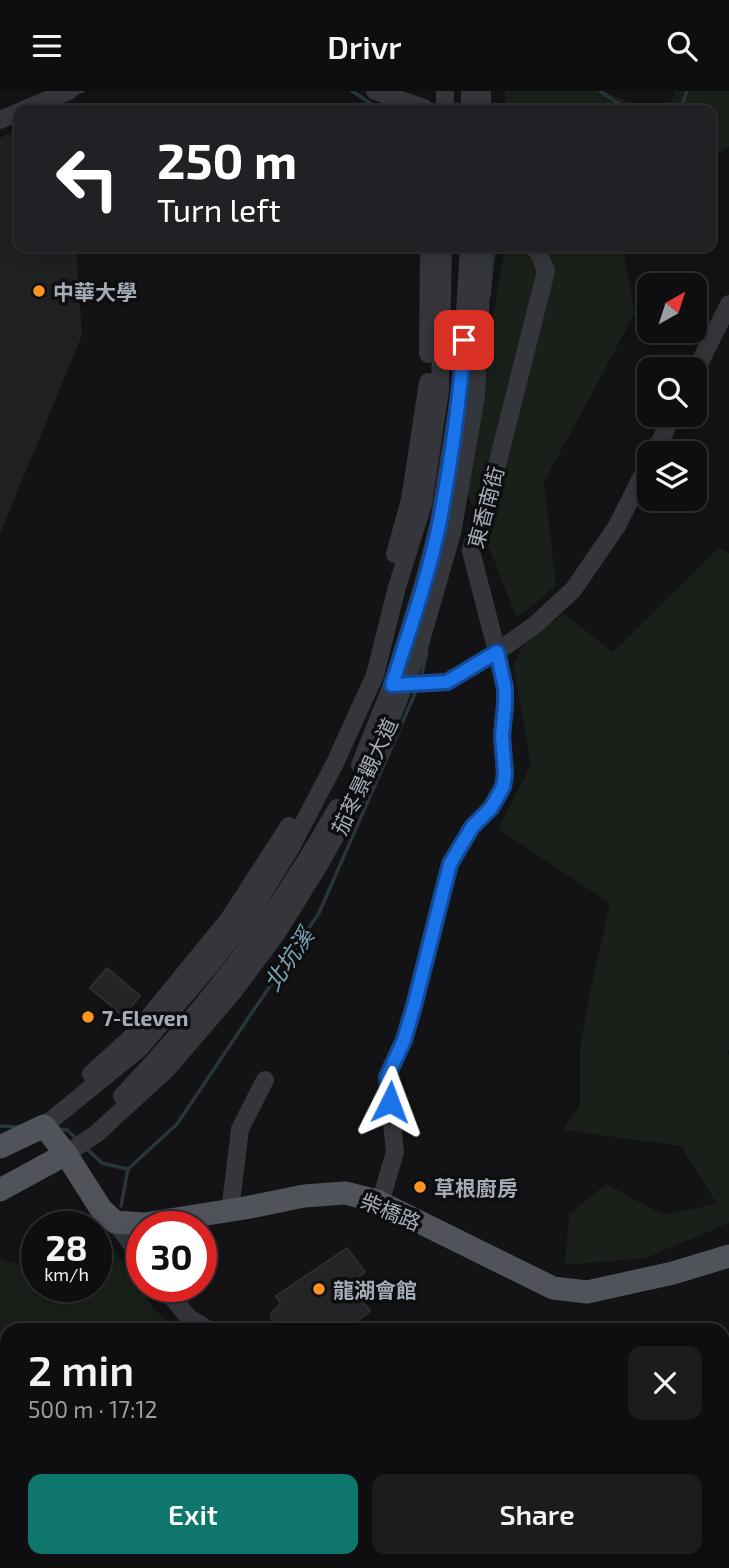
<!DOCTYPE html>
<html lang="en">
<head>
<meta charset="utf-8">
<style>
  :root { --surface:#0e0e10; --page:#1c1c1e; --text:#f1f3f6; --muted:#9b9c9f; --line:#2e2e30; --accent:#0f766e }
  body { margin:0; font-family:"Exo 2","Noto Sans TC",sans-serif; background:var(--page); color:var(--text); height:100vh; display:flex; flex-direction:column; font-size:26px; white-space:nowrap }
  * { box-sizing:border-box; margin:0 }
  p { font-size:23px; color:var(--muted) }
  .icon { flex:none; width:38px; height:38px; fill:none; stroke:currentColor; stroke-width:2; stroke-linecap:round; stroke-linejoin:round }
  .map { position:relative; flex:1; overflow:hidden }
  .side { position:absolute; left:0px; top:1232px; width:730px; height:245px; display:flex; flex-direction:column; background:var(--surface); border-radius:21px 21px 0 0; box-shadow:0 4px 18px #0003,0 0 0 2px var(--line) }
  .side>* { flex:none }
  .hud { position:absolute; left:14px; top:14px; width:702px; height:147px; border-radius:14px; box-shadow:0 4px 18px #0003,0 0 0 2px var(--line); background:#202124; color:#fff; overflow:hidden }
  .needle { width:46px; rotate:39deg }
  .buttons { position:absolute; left:637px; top:182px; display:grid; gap:14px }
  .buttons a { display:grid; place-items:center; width:70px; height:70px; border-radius:14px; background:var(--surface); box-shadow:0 4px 18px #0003,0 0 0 2px var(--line); font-size:35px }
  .speed { position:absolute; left:21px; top:1120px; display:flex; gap:14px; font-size:35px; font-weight:700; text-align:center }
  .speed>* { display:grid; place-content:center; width:91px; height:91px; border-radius:50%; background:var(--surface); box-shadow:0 4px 18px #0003,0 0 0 2px var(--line); line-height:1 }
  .speed small { font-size:18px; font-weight:400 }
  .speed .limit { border:10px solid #d22; background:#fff; color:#111 }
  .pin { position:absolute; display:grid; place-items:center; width:60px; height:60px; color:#fff; margin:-30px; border-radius:14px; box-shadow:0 4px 10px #0006 }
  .me { position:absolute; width:77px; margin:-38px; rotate:3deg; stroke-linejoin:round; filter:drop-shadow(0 0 5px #0008) }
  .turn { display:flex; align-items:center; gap:24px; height:147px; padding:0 28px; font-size:32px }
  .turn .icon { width:91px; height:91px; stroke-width:2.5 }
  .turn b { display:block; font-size:49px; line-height:60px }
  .round { display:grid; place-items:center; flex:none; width:74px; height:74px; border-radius:14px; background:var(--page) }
  .head { display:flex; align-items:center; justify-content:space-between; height:119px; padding:0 28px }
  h1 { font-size:42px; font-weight:600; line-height:52px }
  .cta { display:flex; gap:14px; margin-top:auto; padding:14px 28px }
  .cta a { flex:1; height:80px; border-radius:14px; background:var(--accent); color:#fff; font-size:28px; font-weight:600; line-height:80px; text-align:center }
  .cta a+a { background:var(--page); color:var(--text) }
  header { display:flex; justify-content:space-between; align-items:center; height:91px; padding:0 28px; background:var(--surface); font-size:32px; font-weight:600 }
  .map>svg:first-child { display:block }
  .built { fill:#1f2022 }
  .green { fill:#192019 }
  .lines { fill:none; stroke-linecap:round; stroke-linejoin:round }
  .stream { stroke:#28353a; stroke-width:3.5 }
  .building { fill:#232426; stroke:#2d2e31; stroke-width:2 }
  .minor { stroke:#34363b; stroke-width:18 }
  .major { stroke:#50535a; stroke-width:23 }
  .highway { stroke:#5f656c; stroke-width:26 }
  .route-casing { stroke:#114b97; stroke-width:18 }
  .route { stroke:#1a73e8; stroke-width:12 }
  .poi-dot { fill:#ff9221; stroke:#0e0e10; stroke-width:2.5 }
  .labels { text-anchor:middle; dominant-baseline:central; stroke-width:7; stroke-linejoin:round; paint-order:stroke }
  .poi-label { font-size:21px; font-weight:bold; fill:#a3acb7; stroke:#0e0e10; text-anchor:start }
  .street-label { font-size:21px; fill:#a3acb7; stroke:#0e0e10 }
  .water-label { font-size:23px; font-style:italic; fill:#77a2b6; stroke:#0e0e10 }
</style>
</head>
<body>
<header><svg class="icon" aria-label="menu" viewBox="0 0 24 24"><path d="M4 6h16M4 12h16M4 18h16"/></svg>Drivr<svg class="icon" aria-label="search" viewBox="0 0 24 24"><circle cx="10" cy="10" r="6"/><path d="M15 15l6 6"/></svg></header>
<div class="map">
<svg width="729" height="1477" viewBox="0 0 729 1477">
  <rect width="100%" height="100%" fill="#131315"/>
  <!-- built -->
  <path class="built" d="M 19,39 L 19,156 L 76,156 L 82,244 L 0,443 L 0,47 Z"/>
  <!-- green -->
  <g class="green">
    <path d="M 505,0 L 602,0 L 650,19 L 505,19 Z"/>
    <path d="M 676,0 L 729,0 L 729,56 L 711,66 L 710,19 L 666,19 Z"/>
    <path d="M 503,156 L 626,156 L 624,162 L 635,222 L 544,391 L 556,494 L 517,527 L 466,399 L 503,165 Z"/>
    <path d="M 719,457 L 729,462 L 729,959 L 726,961 L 729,965 L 729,1132 L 645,1167 L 565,1174 L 569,1124 L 606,1093 L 663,1124 L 717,1113 L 681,1055 L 563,1039 L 580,1015 L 580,957 L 588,911 L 610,812 L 498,738 L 531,674 L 513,574 L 525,551 L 564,523 L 613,561 Z"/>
    <path d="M 112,1156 L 155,1219 L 178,1239 L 7,1239 L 7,1356 L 0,1353 L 0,1168 L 37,1179 L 37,1195 L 96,1195 L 96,1162 Z"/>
    <path d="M 241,1470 L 421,1470 L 437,1477 L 254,1477 Z"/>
  </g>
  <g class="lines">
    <!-- stream -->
    <g class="stream">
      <path d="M 352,0 L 376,16 L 404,18"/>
      <path d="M 600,0 L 621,14 L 674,19"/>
      <path d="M 74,4 L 83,0"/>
      <path d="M 680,19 L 687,0"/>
      <path d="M 489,205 L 494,156"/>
      <path d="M 422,582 L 427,560"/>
      <path d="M 0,1035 L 19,1036"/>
      <path d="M 58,1038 L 67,1039 L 78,1049"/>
      <path d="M 86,1057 L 102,1072 L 127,1078"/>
      <path d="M 121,1115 L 128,1078 L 177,1033 L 319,822 L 417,598"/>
      <path d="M 446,1470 L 450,1477"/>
    </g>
  </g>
  <!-- building -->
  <g class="building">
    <path d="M 107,877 L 140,905 L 123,925 L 90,897 Z"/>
    <path d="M 347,1157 L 365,1181 L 348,1193 L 370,1220 L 345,1239 L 278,1239 L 273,1233 L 271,1226 L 272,1221 L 281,1213 L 276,1205 Z"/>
  </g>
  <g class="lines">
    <!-- minor -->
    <g class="minor">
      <path d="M 375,0 L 424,17 L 426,19"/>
      <path d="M 445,0 L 445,19"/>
      <path d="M 470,0 L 470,19"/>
      <path d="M 482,0 L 482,19"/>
      <path d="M 23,19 L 69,0"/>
      <path d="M 0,29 L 19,21"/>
      <path d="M 428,263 L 429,156"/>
      <path d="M 695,281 L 729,213"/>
      <path d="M 654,362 L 673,324"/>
      <path d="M 395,463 L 410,409 L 428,291"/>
      <path d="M 396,594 L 447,591 L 497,561 L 536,533 L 573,499 L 617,435 L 649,371"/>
      <path d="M 360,674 L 392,594 L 423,494 L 439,431 L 460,300 L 469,156"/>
      <path d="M 91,983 L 135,943 L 229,828 L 289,735"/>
      <path d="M 122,1005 C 205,918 278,823 337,717"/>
      <path d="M 44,1035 L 140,957 L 209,876 L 250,823 L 290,758 L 335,672 L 375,584 L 397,496 L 423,413 L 440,300 L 443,156"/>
      <path d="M 66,1063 L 96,1043 L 168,977 L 233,901 L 277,842 L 321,771 L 366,690 L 418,560 L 452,442 L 476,305 L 483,156"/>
      <path d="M 380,1112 L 395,1061 L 387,986 L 404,949 L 414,915 L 450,773 L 472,736 L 491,717 L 503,696 L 505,683 L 502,645 L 505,613 L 505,597 L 497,561 L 471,460 L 474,446 L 489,406 L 546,180 L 539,163 L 534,156"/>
      <path d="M 230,1120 L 240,1038 L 265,989"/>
      <path d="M 115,1131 L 142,1167"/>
      <path d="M 163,1195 L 189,1227 L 209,1239"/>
      <path d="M 723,1366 L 729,1361"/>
      <path d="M 468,1470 L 471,1477"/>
    </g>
    <!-- major -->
    <g class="major">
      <path d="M 0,1056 L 44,1035 L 66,1063 L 101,1118 L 115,1131 L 144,1133 L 245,1117 L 304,1105 L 345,1102 L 377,1110 L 553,1197 L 587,1201 L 673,1182 L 729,1165"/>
      <path d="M 0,1099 L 66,1063"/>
    </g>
    <!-- highway -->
    <g class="highway">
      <path d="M 0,1392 L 7,1395"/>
      <path d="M 0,1461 L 7,1463"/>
      <path d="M 34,1470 L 54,1477"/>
      <path d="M 191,1470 L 206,1477"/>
    </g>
  </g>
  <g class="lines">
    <!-- route casing -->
    <g class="route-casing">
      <path id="route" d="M 390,1011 L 387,986 L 404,949 L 414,915 L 450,773 L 472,736 L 491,717 L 503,696 L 505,683 L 502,645 L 505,614 L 505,597 L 497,561 L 447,591 L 392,594 C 409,540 429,485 440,429 C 451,370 460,309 464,249"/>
    </g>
    <!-- route -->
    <use href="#route" class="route"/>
  </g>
  <!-- markers -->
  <g class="poi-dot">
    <circle cx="39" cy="200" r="7"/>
    <circle cx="88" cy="926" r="7"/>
    <circle cx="420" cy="1096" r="7"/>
    <circle cx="319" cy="1198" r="7"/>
  </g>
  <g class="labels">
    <!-- poi labels -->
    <g class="poi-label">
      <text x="53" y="200">中華大學</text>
      <text x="102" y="926">7-Eleven</text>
      <text x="434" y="1096">草根廚房</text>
      <text x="333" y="1198">龍湖會館</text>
    </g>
    <!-- street labels -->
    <g class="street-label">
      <text transform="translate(485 416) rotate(-75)">東香南街</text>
      <text transform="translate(364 685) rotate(-65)">茄苳景觀大道</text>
      <text transform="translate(391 1120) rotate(23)">柴橋路</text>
    </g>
    <!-- water labels -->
    <g class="water-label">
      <text transform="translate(288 868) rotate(-56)">北坑溪</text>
    </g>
  </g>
</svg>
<div class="buttons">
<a><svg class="needle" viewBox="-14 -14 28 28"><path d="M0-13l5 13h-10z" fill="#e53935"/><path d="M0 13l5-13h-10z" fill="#9b9c9f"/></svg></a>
<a><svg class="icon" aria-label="search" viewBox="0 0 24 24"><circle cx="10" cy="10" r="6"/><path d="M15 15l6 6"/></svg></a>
<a><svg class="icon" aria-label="layers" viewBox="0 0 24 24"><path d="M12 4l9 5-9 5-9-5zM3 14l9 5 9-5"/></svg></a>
</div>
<div class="speed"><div>28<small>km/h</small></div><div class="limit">30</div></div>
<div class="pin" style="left:464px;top:249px;background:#d93025"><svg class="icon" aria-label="arrive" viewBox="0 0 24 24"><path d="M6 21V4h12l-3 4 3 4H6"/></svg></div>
<svg class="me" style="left:390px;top:1011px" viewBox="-20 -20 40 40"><path d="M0-17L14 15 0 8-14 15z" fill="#1a73e8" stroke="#fff" stroke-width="4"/></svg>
<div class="hud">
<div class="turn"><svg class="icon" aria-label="left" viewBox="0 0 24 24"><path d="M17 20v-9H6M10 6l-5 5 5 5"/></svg><div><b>250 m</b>Turn left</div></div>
</div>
<section class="side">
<div class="head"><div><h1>2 min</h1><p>500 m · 17:12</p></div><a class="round"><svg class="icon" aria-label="close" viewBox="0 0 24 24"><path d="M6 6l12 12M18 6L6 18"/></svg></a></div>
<div class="cta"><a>Exit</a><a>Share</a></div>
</section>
</div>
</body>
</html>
